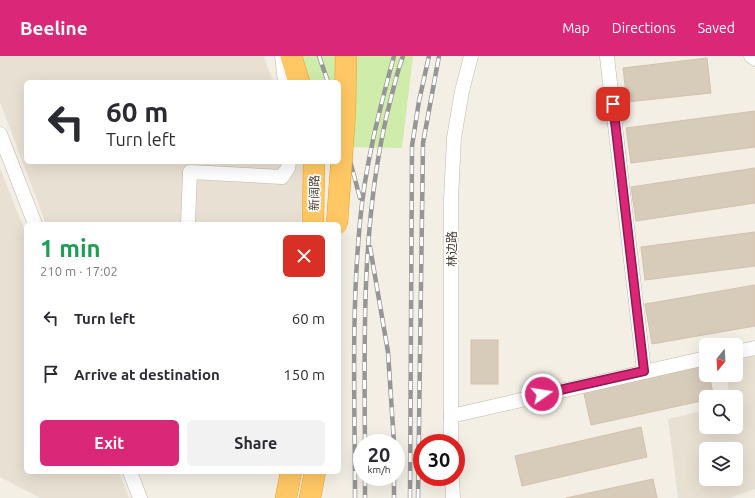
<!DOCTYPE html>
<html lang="en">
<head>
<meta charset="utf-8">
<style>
  :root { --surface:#fff; --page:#f2f2f3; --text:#2b2b33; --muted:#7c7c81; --accent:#db2777 }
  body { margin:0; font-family:Ubuntu,"Noto Sans SC",sans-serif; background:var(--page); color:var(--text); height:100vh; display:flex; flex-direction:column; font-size:15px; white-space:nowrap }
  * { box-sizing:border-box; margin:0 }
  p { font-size:13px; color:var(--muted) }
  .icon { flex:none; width:22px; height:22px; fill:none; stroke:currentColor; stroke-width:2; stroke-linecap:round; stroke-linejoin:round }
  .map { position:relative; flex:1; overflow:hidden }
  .side { position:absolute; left:24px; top:166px; width:317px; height:252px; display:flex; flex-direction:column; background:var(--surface); border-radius:6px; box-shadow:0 4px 16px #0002 }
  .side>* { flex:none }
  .guide { position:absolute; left:24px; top:24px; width:317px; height:84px; border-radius:6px; box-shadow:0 4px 16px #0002; background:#fff; color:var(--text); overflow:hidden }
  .needle { width:26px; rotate:198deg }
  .fabs { position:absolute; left:699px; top:282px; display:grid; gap:8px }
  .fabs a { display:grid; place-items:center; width:44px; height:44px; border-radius:6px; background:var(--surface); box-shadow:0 4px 16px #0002; font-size:20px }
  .speed { position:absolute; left:353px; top:378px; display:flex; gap:8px; font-size:20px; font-weight:700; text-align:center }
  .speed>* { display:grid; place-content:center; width:52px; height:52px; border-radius:50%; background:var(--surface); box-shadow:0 4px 16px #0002; line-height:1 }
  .speed small { font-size:10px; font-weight:400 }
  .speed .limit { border:6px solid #d22; background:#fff; color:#111 }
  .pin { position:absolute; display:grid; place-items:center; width:34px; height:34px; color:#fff; margin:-17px; border-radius:8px; box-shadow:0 2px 6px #0006 }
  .me { position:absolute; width:44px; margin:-22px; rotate:77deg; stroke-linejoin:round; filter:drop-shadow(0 0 3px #0008) }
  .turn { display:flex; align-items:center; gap:14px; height:84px; padding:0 16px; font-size:18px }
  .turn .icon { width:52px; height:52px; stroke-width:2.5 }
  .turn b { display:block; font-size:28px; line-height:34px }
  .round { display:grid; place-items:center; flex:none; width:42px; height:42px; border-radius:6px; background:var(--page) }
  .summary { display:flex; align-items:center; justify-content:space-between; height:68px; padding:0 16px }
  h1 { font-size:24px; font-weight:700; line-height:30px; color:#1e9e55 }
  .button { display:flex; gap:8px; margin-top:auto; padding:8px 16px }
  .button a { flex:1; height:46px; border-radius:6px; background:var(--accent); color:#fff; font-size:16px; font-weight:700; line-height:46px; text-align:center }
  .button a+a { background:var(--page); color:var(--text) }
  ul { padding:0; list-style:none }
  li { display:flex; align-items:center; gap:12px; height:56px; padding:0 16px }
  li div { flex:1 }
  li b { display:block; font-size:15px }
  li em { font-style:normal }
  header { display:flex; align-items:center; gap:24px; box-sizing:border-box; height:56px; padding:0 20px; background:var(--accent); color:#fff }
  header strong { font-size:19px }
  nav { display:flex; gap:22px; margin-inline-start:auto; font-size:14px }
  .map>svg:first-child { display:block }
  .residential { fill:#e8e1d3; fill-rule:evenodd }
  .green { fill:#d0ecab }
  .building { fill:#d7cbba; stroke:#d2c2ac }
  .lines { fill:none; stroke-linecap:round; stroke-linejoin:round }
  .minor-casing { stroke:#c0b7a7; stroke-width:15 }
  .highway-casing { stroke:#ea9e2a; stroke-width:22 }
  .minor { stroke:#fff; stroke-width:14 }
  .highway { stroke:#ffc865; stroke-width:21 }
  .rail-casing { stroke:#969696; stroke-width:4.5 }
  .rail { stroke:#fff; stroke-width:3; stroke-dasharray:9; stroke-linecap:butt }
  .highway-bridge-casing { stroke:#ea9e2a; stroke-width:22; stroke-linecap:butt }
  .highway-bridge { stroke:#ffc865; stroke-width:21 }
  .route-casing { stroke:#8e194d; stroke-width:10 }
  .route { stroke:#db2777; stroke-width:7 }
  .labels { text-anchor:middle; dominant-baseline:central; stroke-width:3.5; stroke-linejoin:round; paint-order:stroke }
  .street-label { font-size:12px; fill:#473f34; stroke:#fff }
</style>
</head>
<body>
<header>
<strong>Beeline</strong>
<nav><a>Map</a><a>Directions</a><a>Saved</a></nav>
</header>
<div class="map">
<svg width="755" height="442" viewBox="0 0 755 442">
  <rect width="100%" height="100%" fill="#f4efe5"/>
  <!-- residential -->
  <g class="residential">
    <path d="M 0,0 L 264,0 L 273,26 L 26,26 L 26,106 L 301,106 L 305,116 L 301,168 L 46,168 L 0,46 Z"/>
    <path d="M 0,112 L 26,178 L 26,416 L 119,416 L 129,442 L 40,442 L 0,421 Z"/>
    <path d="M 755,290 L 755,433 L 729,442 L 678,442 L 668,363 L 706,354 L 706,371 L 736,371 L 736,341 L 730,341 L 726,319 L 736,319 L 736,295 ZM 706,393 L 736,393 L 736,423 L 706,423 Z"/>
  </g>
  <!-- green -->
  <path class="green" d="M 285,0 L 413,0 L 402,92 L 339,91 L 339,26 L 296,26 Z"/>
  <!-- building -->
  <g class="building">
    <path d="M 707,2 L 711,37 L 627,46 L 623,12 Z"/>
    <path d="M 755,55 L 755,91 L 631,107 L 626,72 Z"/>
    <path d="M 755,112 L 755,147 L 636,165 L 631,131 Z"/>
    <path d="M 755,176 L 755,210 L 645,224 L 641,191 Z"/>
    <path d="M 755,229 L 755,270 L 652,288 L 645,248 Z"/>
    <rect x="471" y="284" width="27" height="44"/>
    <path d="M 706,307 L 706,319 L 709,319 L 714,341 L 706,341 L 706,344 L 591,369 L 583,333 Z"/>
    <path d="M 641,371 L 647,401 L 522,430 L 515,400 Z"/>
    <path d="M 653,423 L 657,442 L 566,442 Z"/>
  </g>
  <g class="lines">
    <!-- minor casing -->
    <g class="minor-casing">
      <g id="minor">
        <path d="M 282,0 L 285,26"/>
        <path d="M 751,0 L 755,3"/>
        <path d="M 607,1 L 644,315"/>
        <path d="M 0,78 L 35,168"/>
        <path d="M 188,168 L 190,116 L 282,121 L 288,112 L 289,106"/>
        <path d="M 736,296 L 755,292"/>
        <path d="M 451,360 L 706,302"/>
        <path d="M 451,387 L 451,143 L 454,82 L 462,35 L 471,0"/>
        <path d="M 130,416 L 140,442"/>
        <path d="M 452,421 L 453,442"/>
      </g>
    </g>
    <!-- highway casing -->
    <g class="highway-casing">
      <g id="highway">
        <path d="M 291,0 L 299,26"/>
        <path d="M 313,168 L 314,106"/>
        <path d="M 286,442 L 291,416"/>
        <path d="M 310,442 L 315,416"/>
      </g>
    </g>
    <!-- minor -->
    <use href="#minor" class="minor"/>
    <!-- highway -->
    <use href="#highway" class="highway"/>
    <!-- rail casing -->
    <g class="rail-casing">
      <g id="rail">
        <path d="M 319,0 L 328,26"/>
        <path d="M 339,64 L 360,142"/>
        <path d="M 370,191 L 388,296 L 394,387"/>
        <path d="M 365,387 C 364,277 362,166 387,58 C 392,39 396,19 403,0"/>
        <path d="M 365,421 L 365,442"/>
        <path d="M 394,421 L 394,442"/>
        <path d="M 355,442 C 355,350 351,258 360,166 C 365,110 379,55 394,0"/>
        <path d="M 410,442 L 412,90 L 419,45 L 429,0"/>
        <path d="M 418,442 L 423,87 L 439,0"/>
      </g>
    </g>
    <!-- rail -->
    <use href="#rail" class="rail"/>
    <!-- highway-bridge casing -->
    <g class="highway-bridge-casing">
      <path id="highway-bridge" d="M 337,168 L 345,56 L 346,0"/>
    </g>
    <!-- highway-bridge -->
    <use href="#highway-bridge" class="highway-bridge"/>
  </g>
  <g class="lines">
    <!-- route casing -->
    <g class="route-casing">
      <path id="route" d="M 542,338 L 644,315 L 613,48"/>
    </g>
    <!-- route -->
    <use href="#route" class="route"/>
  </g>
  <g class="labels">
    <!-- street labels -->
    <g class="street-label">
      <text transform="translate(314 137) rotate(-89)">新阔路</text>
      <text transform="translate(451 193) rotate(-90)">林边路</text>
    </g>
  </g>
</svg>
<div class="fabs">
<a><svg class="needle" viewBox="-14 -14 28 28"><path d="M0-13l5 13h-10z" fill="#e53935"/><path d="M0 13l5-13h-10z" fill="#7c7c81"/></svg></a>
<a><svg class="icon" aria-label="search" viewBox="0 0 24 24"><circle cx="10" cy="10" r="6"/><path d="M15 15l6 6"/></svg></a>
<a><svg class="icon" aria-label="layers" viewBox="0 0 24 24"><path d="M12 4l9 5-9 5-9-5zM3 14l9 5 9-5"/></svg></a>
</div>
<div class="speed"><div>20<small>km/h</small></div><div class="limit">30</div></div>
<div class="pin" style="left:613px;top:48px;background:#d93025"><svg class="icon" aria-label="arrive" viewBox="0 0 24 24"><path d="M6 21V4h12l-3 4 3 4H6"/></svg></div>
<svg class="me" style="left:542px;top:338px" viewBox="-20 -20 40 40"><circle r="17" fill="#db2777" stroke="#fff" stroke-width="3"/><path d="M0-11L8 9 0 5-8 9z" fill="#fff"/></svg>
<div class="guide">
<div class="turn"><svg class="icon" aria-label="left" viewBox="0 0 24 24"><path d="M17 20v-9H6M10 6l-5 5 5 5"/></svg><div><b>60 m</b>Turn left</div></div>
</div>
<section class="side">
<div class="summary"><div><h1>1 min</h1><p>210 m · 17:02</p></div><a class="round" style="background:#d93025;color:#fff"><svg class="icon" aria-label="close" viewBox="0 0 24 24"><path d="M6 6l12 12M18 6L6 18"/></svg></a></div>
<ul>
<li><svg class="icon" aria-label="left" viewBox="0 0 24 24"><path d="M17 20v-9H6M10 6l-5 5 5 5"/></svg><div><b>Turn left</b></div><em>60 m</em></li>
<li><svg class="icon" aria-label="arrive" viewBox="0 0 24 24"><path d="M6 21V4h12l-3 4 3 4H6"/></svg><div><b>Arrive at destination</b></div><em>150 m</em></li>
</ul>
<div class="button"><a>Exit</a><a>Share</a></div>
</section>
</div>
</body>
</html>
